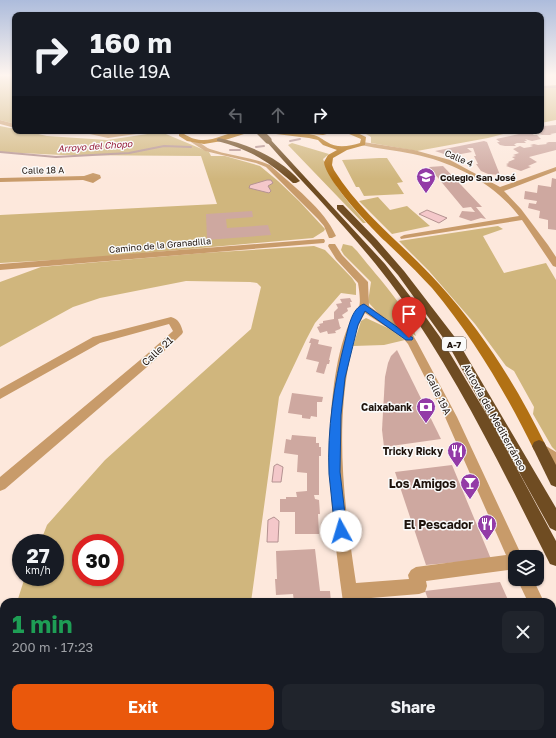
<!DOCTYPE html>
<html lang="en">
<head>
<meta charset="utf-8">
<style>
  :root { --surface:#171b24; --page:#20242c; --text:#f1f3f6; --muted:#9ea1a6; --accent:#ea580c }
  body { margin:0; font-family:"Golos Text",sans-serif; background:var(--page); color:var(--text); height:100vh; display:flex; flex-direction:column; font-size:15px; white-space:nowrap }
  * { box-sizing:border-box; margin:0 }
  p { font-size:13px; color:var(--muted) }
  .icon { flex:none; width:22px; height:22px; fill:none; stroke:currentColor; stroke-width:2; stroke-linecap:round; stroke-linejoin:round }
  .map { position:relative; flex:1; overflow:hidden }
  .details { position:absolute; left:0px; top:598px; width:556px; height:140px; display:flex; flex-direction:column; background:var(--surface); border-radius:12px 12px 0 0; box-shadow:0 1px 3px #0004 }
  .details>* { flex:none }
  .top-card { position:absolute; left:12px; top:12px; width:532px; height:122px; border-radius:8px; box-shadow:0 1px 3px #0004; background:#171b24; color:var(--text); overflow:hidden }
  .fabs { position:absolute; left:508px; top:550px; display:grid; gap:8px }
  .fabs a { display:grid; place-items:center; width:36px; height:36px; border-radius:8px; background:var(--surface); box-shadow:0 1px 3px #0004; font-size:20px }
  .speed { position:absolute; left:12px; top:534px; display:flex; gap:8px; font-size:20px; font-weight:700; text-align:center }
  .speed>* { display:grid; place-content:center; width:52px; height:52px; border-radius:50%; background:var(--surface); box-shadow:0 1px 3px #0004; line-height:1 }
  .speed small { font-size:10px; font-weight:400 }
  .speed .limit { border:6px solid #d22; background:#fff; color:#111 }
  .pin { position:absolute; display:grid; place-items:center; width:34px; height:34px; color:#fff; margin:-41px -17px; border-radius:50% 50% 50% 0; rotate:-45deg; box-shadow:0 0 4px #0007 }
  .pin .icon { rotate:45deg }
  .me { position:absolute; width:44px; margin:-22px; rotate:354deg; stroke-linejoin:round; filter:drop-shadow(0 0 3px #0008) }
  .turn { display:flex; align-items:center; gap:14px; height:84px; padding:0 12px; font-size:18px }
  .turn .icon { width:52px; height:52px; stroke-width:2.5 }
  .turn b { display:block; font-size:28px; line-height:34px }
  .lanes { display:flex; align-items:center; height:38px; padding:0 12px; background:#0003; justify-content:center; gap:20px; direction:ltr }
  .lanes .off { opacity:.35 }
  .round { display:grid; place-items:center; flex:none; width:42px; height:42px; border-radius:8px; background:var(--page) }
  .headline { display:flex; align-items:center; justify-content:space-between; height:68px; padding:0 12px }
  h1 { font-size:24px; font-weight:700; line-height:30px; color:#1e9e55 }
  .action { display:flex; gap:8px; margin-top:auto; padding:8px 12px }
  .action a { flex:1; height:46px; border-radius:8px; background:var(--accent); color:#fff; font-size:16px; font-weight:700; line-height:46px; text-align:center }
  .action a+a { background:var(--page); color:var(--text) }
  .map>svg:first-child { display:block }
  .green { fill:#d0b67d; fill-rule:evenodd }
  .water { fill:#f4c8ca; stroke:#b49291 }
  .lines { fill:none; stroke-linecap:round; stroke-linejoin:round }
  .stream-far1 { stroke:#b49291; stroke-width:1.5 }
  .stream { stroke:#b49291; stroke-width:2 }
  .building { fill:#cea8a0 }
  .street { fill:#c89b6a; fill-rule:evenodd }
  .secondary { fill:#b27114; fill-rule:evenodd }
  .highway { fill:#6f4c22; fill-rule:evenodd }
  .highway-bridge-far1 { stroke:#6f4c22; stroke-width:5.5 }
  .highway-bridge { stroke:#6f4c22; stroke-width:7 }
  .route { fill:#1a73e8; stroke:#114b97 }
  .labels { text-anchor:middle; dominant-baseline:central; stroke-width:3; stroke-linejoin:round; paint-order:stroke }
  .far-water-label { font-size:9px; font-style:italic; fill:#951a37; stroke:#fafafa }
  .far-street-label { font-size:9px; fill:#1e130c; stroke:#fafafa }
  .far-poi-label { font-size:9px; font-weight:bold; fill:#1e130c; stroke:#fafafa; text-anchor:start }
  .shield { fill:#fafafa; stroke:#605853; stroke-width:1 }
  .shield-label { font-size:9px; font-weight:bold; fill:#1e130c }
  .street-label { font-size:10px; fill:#1e130c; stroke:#fafafa }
  .poi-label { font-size:10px; font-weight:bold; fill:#1e130c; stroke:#fafafa; text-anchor:end }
  .near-poi-label { font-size:12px; font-weight:bold; fill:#1e130c; stroke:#fafafa; text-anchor:end }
</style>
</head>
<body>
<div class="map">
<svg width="556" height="738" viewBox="0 0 556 738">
  <rect width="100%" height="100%" fill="#fde8dc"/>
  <!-- green -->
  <g class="green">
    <path d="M 0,75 L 15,75 L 15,124 L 0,120 Z"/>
    <path d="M 556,85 L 556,120 L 541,123 L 541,86 Z"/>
    <path d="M 0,126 L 15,129 L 15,131 L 25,131 L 47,136 L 107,140 L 161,132 L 209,152 L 211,156 L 225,156 L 260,166 L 278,181 L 299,201 L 325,229 L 324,231 L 313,238 L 90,258 L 0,263 L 0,215 L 217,204 L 201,156 L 62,155 L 0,152 Z"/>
    <path d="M 361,131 L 515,131 L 488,138 L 417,151 L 371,143 L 371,137 Z"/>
    <path d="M 292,143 L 329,154 L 323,159 C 332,185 349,203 366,223 L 363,223 L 288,145 Z"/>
    <path d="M 379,158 L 387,158 L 403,182 L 397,183 L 404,194 L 364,196 L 359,187 L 356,187 L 342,160 Z"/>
    <path d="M 378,197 L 390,210 L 407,206 L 430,226 L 392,234 L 359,201 Z"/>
    <path d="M 498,226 L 503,229 L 483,236 L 504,273 L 546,263 L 556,280 L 556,451 L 552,447 L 533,414 L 534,407 L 514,371 L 506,366 L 475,324 L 429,271 L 399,241 Z"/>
    <path d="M 343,244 L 352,246 L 357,251 C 378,278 405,304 416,336 L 380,315 L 368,302 L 371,282 L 344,255 L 341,250 Z"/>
    <path d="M 314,246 L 325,250 L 352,278 L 356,284 L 356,295 L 341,293 L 315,323 L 306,340 L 279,397 L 251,602 L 17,602 L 25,577 L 55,577 L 55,543 L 40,543 L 47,525 L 105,460 L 251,329 L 261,287 L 257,283 L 250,282 L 186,281 L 100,298 L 73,307 L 0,347 L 0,282 L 41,267 L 203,253 ZM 81,543 L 115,543 L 115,577 L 81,577 Z"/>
    <path d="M 366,318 L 390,329 L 405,340 L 384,345 L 353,346 L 361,321 Z"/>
    <path d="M 4,643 L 4,734 L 232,734 L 232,738 L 0,738 L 0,655 Z"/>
  </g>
  <!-- water -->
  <g class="water">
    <path d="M 267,180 L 271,180 L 273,183 L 268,186 L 271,191 L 269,193 L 249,188 L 250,185 Z"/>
    <path d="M 427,210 L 447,218 L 439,223 L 419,214 Z"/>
    <path d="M 277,464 L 283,467 L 281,482 L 272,482 L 274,466 Z"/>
    <path d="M 274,517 L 279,521 L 278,542 L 267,542 L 268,520 Z"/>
  </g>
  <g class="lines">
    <!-- stream-far1 -->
    <path class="stream-far1" d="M 541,87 L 556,87"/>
    <!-- stream -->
    <g class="stream">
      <path d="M 290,141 L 300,139"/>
      <path d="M 256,147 L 264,146"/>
      <path d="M 230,150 L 240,150"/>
      <path d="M 0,152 L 56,157 L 129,153 L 164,146 L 191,147"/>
    </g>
  </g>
  <!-- building -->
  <g class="building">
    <path d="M 556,125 L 556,133 L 550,134 L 552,135 L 542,135 L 534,131 L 541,131 L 541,127 L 545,127 L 543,126 Z"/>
    <path d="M 530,132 L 534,135 L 537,135 L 541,139 L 532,141 L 525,139 L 527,141 L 524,141 L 526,143 L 515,143 L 517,144 L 514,144 L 516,146 L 505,146 L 500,145 L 497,142 L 500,142 L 496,139 L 519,134 L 517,133 Z"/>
    <path d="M 484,141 L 487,142 L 500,175 L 488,174 L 481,171 L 476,164 L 478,164 L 474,156 L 476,156 L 473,148 L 467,148 L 472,152 L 450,156 L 435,151 Z"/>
    <path d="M 549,142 L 556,142 L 556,150 L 529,157 L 537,162 L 528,166 L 531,167 L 521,171 L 506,166 L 508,165 L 506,164 L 509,163 L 508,162 L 515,159 L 512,157 L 516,156 L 513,155 L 519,153 L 513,149 L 520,146 L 524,148 L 530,147 L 533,146 L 530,145 L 534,144 L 538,145 L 547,144 L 546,143 Z"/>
    <path d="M 443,166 L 482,207 L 476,207 L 486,219 L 481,218 L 471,221 L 459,217 L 462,211 L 475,212 L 471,207 L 463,208 L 429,167 Z"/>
    <path d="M 552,178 L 556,179 L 556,230 L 548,229 L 548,220 L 539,218 L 540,211 L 528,208 L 529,203 L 536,204 L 537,201 L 524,199 L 525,191 L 537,193 L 538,185 L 551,187 Z"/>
    <path d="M 252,211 L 253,217 L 226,219 L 227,228 L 268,225 L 271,235 L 207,240 L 206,214 Z"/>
    <path d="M 350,298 L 352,302 L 350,302 L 351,307 L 347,308 L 348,311 L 342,315 L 344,318 L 338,319 L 340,327 L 341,327 L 340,329 L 335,331 L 336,333 L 328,334 L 327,331 L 320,333 L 317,327 L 320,326 L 319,324 L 323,323 L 323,321 L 334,319 L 334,312 L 338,308 L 336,304 L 342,303 L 340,299 Z"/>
    <path d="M 311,338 L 319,340 L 318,344 L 332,347 L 329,360 L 330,360 L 329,364 L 327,364 L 324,374 L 316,372 L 319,362 L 306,359 L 311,343 L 309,343 Z"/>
    <path d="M 397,350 L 441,439 L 384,447 L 382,430 L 385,377 L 388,363 L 391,356 Z"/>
    <path d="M 292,393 L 323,397 L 322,402 L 317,402 L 317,417 L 311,416 L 310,419 L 302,418 L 302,415 L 288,413 Z"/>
    <path d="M 292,435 L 316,437 L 316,443 L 319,443 L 319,447 L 321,447 L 321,456 L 319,456 L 319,495 L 314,495 L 315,499 L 319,500 L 320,514 L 318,514 L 319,534 L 295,534 L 295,512 L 280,512 L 280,499 L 286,499 L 286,497 L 297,497 L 296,492 L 307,491 L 307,473 L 297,472 L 298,455 L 284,453 L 286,439 L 291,440 Z"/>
    <path d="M 452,465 L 491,559 L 426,565 L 395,472 Z"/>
    <path d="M 315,549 L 320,591 L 330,591 L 331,602 L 317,602 L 316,598 L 307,598 L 307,602 L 294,602 L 293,594 L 276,595 L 275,579 L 277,579 L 276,551 Z"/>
    <path d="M 500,582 L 509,602 L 429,602 L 425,591 Z"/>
  </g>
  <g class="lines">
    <!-- street -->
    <g class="street">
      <path d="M 0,120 L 15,124 L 15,128 L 0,124 Z"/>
      <path d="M 76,131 C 87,131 97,134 108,134 C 120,134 133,131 146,131 L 143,133 L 108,138 Z"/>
      <path d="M 191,140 C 198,139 203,146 210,149 C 230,156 251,157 270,165 C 291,184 325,210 336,236 L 332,238 L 329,238 L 324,226 L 318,219 L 266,167 L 256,163 L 205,151 L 191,142 Z"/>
      <path d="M 363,142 L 414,150 L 450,160 L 500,187 L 556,167 L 556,171 L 504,191 L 521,209 L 548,245 L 556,257 L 556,267 L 553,266 L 522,220 L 401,239 L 400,237 L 404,235 L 519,216 C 494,183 453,162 413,154 C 395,150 378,149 361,145 L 360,144 Z"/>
      <path d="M 93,173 L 100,175 L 101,178 L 93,183 L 83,180 L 0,182 L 0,178 L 84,176 Z"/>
      <path d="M 321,239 L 324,239 L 325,241 L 324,243 L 0,270 L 0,264 Z"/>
      <path d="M 329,244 L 335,244 L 342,255 L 368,282 L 369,306 L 387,319 L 411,332 L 417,342 L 457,417 L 520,552 L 523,557 L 515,557 L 515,569 L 426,581 L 427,586 L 425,592 L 419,594 L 359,599 L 359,602 L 343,602 C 333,530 324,457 334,384 C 337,364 341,341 350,322 C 352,317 357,312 359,307 C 361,301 359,289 358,283 L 336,259 L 328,246 ZM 365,313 L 403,338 L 408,344 L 445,417 L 506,555 L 416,567 L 411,570 L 408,575 L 409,579 L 356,583 C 345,510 335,436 349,362 C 352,345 356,327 365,313 Z"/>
      <path d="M 171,317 C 179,319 181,325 183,332 L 182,334 L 154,361 L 5,489 L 0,491 L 0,477 L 146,355 L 173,331 L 169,324 L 100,343 L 0,399 L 0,389 L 93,337 Z"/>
      <path d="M 541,443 L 556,452 L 556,466 C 548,463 538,455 535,448 L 537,444 Z"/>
      <path d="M 517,579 L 533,579 L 544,602 L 528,602 Z"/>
      <path d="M 552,629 L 556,630 L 556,655 L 552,653 Z"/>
      <path d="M 556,719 L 556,737 L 551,738 L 545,736 L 545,734 L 552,734 L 552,720 Z"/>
      <path d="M 362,734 L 380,734 L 381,738 L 361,738 Z"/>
      <path d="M 495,734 L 534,734 L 533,738 L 493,738 Z"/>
    </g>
    <!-- secondary -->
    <g class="secondary">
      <path d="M 179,131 L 185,131 L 184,134 C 206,148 220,134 240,131 C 251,130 263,131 274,131 C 287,131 302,132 314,135 C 320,137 322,139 327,142 C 337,149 350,146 360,143 L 361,139 L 342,131 L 353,131 L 366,137 L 365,145 L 347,150 L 333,158 L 332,165 L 334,170 C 361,214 404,245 439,284 C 482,331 518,388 546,446 L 544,450 L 539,452 L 534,450 C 506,393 473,337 432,288 C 417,272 401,256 385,241 C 371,228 325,179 324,162 L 328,155 L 337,150 L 323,145 L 318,140 L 309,138 L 276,134 L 244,134 L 222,141 L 204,144 L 187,141 L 179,136 Z"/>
      <path d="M 307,131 L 338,131 L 323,135 L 309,134 L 307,133 Z"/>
    </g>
    <!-- highway -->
    <g class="highway">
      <path d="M 219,138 C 248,144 280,158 300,181 L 296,183 L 293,183 C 268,161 249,149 217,141 L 217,139 Z"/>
      <path d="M 266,139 L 270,139 L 385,264 L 420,309 L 440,337 L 495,428 L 556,541 L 556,566 L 550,564 C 503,471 458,377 397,292 C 358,238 310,191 266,141 Z"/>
      <path d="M 337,205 L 343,205 L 377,240 L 404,271 L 457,340 L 556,508 L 556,531 L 550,528 L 449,346 L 398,275 L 371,244 L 337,209 Z"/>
      <path d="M 539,440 L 544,442 L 556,465 L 556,487 L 551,485 L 532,446 L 534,442 Z"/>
    </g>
    <!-- highway-bridge-far1 -->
    <path class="highway-bridge-far1" d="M 259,131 L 260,132"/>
    <!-- highway-bridge -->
    <path class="highway-bridge" d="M 259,131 L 268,140"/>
  </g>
  <!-- sky -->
  <linearGradient id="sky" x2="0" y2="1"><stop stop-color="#adbcdc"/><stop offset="0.42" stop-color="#fef5ef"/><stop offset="1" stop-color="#fef5ef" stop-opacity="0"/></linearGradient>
  <rect width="556" height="179" fill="url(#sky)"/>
  <!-- route -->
  <path class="route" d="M 364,304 L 413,338 L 412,340 L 406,340 L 365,311 L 358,325 L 345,378 L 341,415 L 340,472 L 347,531 L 345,535 L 341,537 L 336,535 L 335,531 C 333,512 331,493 329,474 C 327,429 334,384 345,341 C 348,330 351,308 364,304 Z"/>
  <!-- icons -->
  <defs>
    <g id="school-pin" transform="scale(1)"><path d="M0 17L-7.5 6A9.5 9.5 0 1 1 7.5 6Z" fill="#933ba7" stroke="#fafafa"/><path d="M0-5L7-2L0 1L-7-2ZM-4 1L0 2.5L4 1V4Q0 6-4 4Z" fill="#fff"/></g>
    <g id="bank-pin" transform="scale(1)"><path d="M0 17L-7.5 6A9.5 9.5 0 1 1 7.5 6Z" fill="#933ba7" stroke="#fafafa"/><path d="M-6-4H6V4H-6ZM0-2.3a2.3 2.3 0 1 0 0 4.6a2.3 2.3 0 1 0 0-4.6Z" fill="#fff"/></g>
    <g id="restaurant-pin" transform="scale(1)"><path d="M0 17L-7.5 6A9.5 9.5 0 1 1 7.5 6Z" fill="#933ba7" stroke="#fafafa"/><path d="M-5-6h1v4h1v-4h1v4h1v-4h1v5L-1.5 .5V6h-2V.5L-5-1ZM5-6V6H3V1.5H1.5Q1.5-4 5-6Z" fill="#fff"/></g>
    <g id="bar-pin" transform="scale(1)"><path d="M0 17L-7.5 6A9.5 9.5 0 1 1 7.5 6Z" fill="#933ba7" stroke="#fafafa"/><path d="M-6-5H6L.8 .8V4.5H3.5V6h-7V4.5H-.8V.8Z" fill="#fff"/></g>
  </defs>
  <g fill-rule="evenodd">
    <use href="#school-pin" x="426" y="177"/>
    <use href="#bank-pin" x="426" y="407"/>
    <use href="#restaurant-pin" x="457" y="451"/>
    <use href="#bar-pin" x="470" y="483"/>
    <use href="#restaurant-pin" x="487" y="524"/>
  </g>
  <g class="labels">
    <!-- far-water labels -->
    <g class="far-water-label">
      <text transform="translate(95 146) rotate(-4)">Arroyo del Chopo</text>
    </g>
    <!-- far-street labels -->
    <g class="far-street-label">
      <text transform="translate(459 158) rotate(23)">Calle 4</text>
      <text transform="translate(43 170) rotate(-1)">Calle 18 A</text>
      <text transform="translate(160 245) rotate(-5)">Camino de la Granadilla</text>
    </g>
    <!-- far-poi labels -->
    <g class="far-poi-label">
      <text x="440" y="177">Colegio San José</text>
    </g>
    <!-- shield labels -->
    <rect class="shield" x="442" y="337" width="24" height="14" rx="3"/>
    <g class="shield-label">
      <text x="454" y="344">A-7</text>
    </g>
    <!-- street labels -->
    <g class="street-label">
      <text transform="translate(157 351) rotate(-42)">Calle 21</text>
      <text transform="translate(439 394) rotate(64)">Calle 19A</text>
      <text transform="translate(495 417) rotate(61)">Autovía del Mediterráneo</text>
    </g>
    <!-- poi labels -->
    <g class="poi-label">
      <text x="412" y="407">Caixabank</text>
      <text x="443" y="451">Tricky Ricky</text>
    </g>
    <!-- near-poi labels -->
    <g class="near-poi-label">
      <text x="456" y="483">Los Amigos</text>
      <text x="473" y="524">El Pescador</text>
    </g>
  </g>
</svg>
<div class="fabs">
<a><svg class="icon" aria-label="layers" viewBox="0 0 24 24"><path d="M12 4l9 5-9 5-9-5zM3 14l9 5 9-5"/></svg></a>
</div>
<div class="speed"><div>27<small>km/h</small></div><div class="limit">30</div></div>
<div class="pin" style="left:409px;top:338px;background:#d93025"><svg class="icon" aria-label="arrive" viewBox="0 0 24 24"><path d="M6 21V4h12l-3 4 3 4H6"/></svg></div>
<svg class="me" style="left:341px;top:531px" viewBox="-20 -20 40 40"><circle r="19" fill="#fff"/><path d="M0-13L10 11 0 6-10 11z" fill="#1a73e8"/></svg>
<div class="top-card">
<div class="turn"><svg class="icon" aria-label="right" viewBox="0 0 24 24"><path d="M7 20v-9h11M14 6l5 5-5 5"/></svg><div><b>160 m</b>Calle 19A</div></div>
<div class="lanes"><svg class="icon off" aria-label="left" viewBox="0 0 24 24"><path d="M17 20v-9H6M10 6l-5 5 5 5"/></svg><svg class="icon off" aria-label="ahead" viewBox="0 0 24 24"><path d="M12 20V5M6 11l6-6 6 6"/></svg><svg class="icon" aria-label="right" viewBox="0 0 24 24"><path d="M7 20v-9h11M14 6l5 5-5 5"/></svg></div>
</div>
<section class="details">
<div class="headline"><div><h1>1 min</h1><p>200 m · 17:23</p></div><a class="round"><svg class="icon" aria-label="close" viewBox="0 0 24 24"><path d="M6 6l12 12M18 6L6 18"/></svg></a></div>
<div class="action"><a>Exit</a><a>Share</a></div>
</section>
</div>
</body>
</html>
